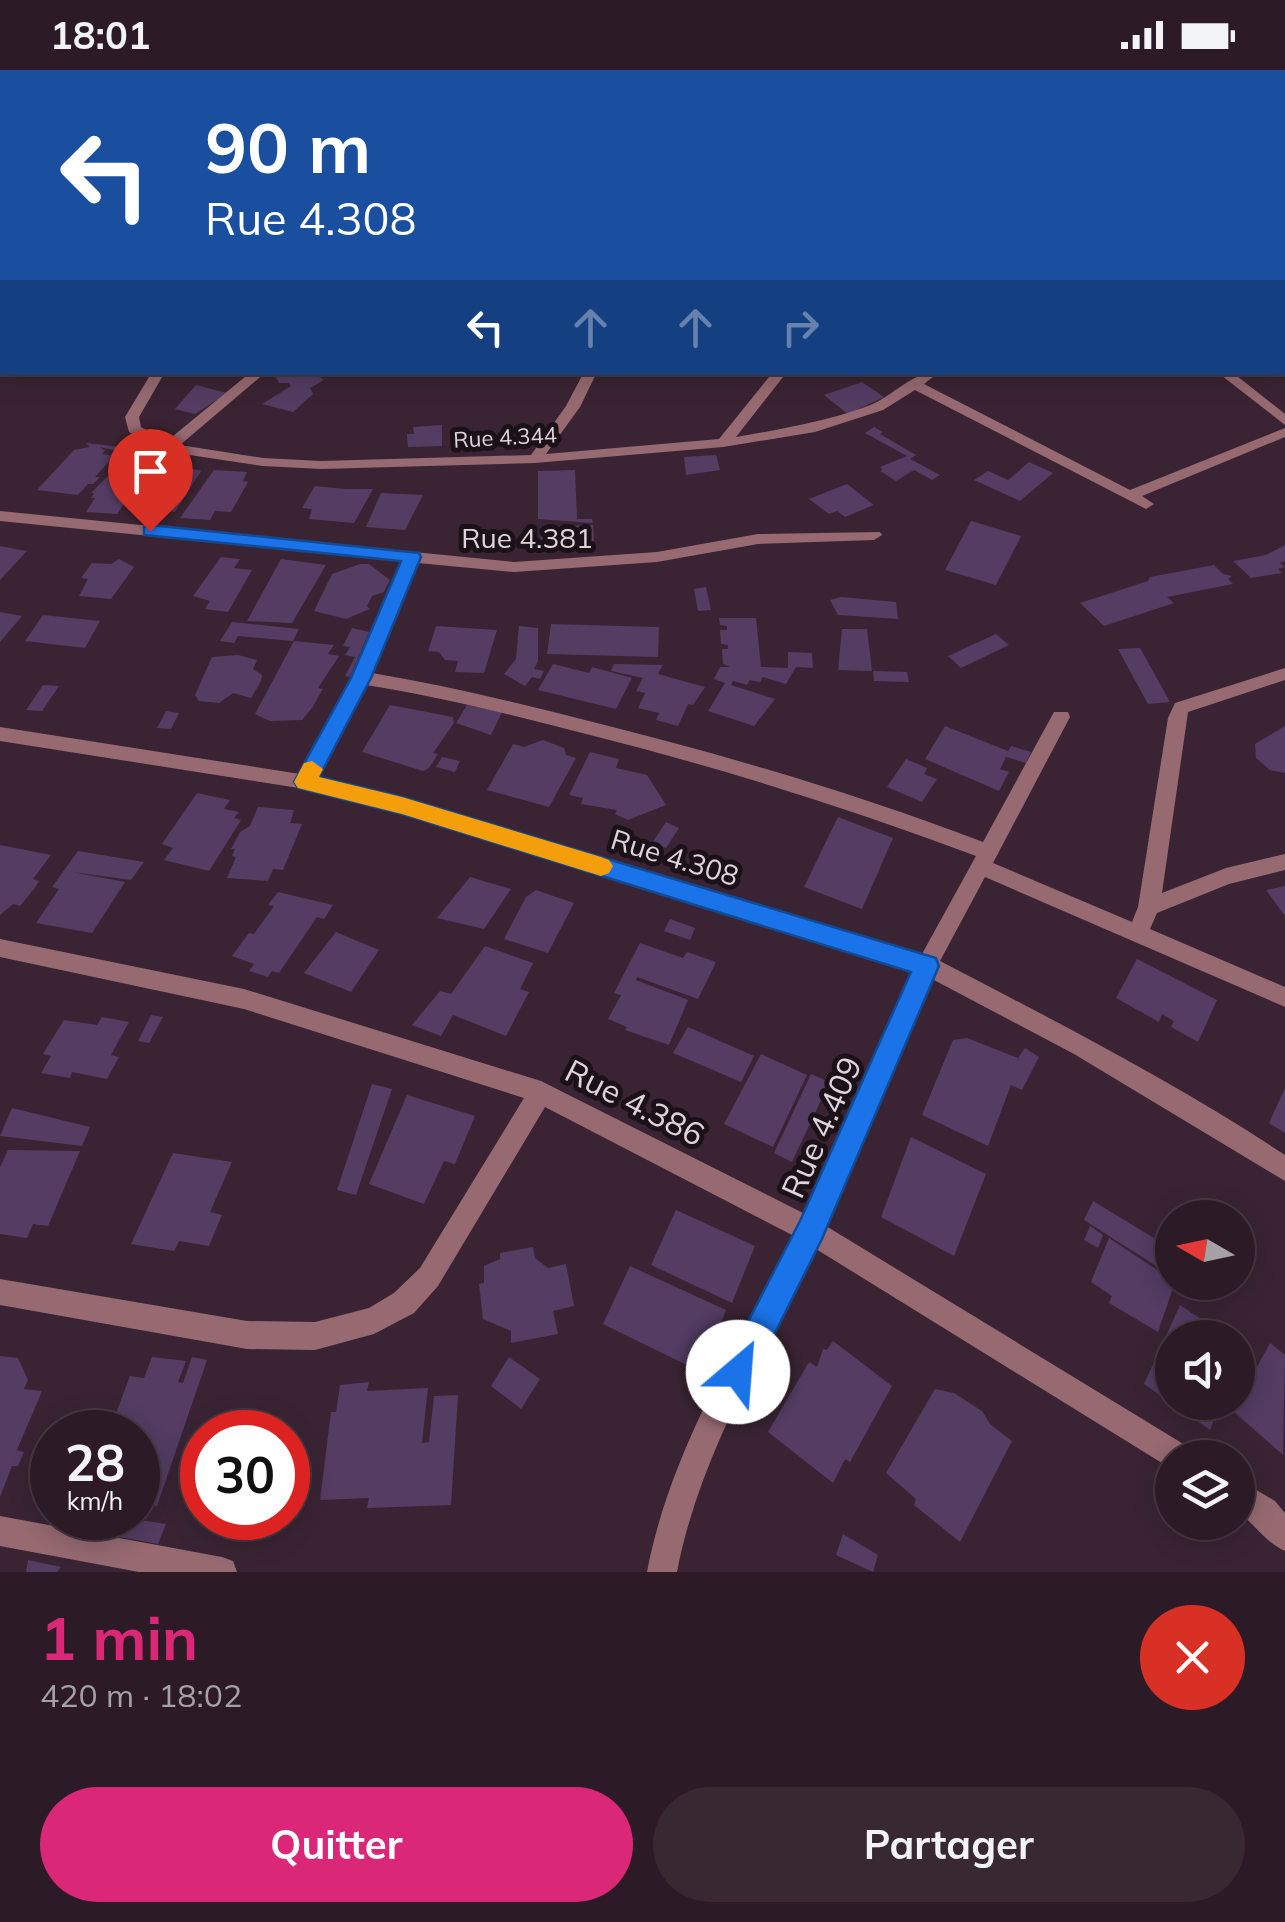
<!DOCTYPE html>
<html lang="fr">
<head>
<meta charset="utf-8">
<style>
  :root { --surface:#2c1b26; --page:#382832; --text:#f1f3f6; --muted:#a6a1a7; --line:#483943; --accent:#db2777 }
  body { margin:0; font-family:Mulish,sans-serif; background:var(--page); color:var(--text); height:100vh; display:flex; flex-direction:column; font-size:38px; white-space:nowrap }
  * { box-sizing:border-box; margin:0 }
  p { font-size:32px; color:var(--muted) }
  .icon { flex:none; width:55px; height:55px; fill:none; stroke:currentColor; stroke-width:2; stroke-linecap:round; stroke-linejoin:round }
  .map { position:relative; height:1502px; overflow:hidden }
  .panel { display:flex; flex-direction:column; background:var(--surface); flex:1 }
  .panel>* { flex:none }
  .banner { position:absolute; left:0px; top:0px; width:1285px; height:305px; box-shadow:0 5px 25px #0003,0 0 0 2px var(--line); background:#1a4fa0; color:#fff; overflow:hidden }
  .needle { width:65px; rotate:279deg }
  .fabs { position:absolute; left:1155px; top:1130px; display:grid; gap:20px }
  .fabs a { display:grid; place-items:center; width:100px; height:100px; border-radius:50%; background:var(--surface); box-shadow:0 5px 25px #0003,0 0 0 2px var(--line); font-size:50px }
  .speed { position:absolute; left:30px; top:1340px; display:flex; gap:20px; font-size:50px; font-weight:700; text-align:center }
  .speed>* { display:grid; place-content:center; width:130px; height:130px; border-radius:50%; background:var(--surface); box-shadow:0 5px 25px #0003,0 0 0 2px var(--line); line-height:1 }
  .speed small { font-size:25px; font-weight:400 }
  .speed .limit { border:15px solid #d22; background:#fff; color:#111 }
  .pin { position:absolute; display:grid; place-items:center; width:85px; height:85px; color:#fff; margin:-102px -42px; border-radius:50% 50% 50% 0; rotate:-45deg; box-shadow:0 0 10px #0007 }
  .pin .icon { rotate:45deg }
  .me { position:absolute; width:110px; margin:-55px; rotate:27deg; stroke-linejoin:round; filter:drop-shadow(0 0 8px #0008) }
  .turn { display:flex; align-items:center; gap:35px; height:210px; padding:0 40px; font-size:45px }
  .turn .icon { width:130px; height:130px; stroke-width:2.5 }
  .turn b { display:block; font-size:70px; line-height:85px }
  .lanes { display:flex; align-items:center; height:95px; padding:0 40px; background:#0003; justify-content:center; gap:50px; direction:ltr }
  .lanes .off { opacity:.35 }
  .round { display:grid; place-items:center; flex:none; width:105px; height:105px; border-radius:52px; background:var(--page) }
  .headline { display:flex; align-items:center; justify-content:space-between; height:170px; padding:0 40px }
  h1 { font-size:60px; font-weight:700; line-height:75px; color:var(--accent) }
  .action { display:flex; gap:20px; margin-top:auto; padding:20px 40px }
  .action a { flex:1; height:115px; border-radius:60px; background:var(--accent); color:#fff; font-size:40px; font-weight:700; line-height:115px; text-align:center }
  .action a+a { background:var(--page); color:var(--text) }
  .status { display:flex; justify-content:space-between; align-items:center; height:70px; padding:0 50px; background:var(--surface); direction:ltr }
  .status svg { height:28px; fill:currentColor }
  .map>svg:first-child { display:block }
  .building { fill:#543c63 }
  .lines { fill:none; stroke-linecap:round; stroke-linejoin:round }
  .street { fill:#976a72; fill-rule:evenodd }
  .route { fill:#1a73e8; stroke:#114b97; stroke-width:2.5 }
  .slow { fill:#f59e0b }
  .labels { text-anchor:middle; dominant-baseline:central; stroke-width:10; stroke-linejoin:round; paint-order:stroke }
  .far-street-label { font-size:22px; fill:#e1d2db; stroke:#1b1118 }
  .street-label { font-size:28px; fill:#e1d2db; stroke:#1b1118 }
  .near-street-label { font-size:32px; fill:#e1d2db; stroke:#1b1118 }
</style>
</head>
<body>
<div class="status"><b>18:01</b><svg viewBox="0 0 49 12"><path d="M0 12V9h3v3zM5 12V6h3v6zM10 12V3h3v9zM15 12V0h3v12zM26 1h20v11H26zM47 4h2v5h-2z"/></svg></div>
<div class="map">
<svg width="1285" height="1502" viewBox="0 0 1285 1502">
  <rect width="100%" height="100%" fill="#3a2433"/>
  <!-- building -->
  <g class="building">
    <path d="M 286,302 L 315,304 L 324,310 L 310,318 L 313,324 L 293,342 L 262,334 L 291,316 L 289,313 L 279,313 L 275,305 Z"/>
    <path d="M 862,312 L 884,327 L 848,344 L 824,325 Z"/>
    <path d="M 196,315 L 227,323 L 195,344 L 175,339 Z"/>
    <path d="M 442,355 L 442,376 L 408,377 L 407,364 L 414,364 L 413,357 Z"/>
    <path d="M 874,357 L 883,362 L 880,364 L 916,385 L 910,389 L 940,405 L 932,410 L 914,400 L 896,411 L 880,401 L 883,400 L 880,397 L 907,386 L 865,363 Z"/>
    <path d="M 86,373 L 121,377 L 117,381 L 100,377 L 105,381 L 102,384 L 114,386 L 95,407 L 100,407 L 93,414 L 88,414 L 78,425 L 37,420 L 74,380 L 90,377 Z"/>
    <path d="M 716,385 L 720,400 L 686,405 L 684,387 Z"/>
    <path d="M 126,388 L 154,390 L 117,444 L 86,442 L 95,428 L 91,428 L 94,423 L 91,423 Z"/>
    <path d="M 1029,392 L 1053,403 L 1020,431 L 974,410 L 988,401 L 1008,410 Z"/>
    <path d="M 187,397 L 201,401 L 175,442 L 159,441 L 153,436 L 131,440 L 134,432 L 144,428 L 143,420 L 154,405 Z"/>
    <path d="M 214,400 L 247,402 L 243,411 L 248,412 L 231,442 L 215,441 L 210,450 L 180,448 Z"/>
    <path d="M 575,400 L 577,449 L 592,449 L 593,453 L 538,449 L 538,401 Z"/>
    <path d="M 847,414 L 874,435 L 845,447 L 837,441 L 829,444 L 809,429 Z"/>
    <path d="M 315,416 L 345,419 L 373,419 L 354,453 L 309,449 L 312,439 L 302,438 Z"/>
    <path d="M 381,423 L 423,425 L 405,460 L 366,457 Z"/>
    <path d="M 971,451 L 1021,466 L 996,515 L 945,500 Z"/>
    <path d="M 593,455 L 594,471 L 578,472 L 578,466 L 541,470 L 540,457 Z"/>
    <path d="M 1285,475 L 1285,491 L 1280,493 L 1285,497 L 1278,499 L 1282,503 L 1251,508 L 1233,491 L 1266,485 Z"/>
    <path d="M 0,476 L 27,481 L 0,510 Z"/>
    <path d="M 221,487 L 240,489 L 234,498 L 252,500 L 228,542 L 205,539 L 210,531 L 193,526 Z"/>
    <path d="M 119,489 L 134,497 L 111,529 L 79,526 L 88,509 L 81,508 L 92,493 L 111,494 Z"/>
    <path d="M 281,489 L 326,495 L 292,553 L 247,551 Z"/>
    <path d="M 360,494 L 369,494 L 390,510 L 384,522 L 372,526 L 367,536 L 370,539 L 346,549 L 314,541 L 332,504 Z"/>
    <path d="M 1214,495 L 1223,504 L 1232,506 L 1228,509 L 1233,514 L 1167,527 L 1174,533 L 1104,556 L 1080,533 L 1148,511 L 1150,507 Z"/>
    <path d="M 706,517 L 711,540 L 698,541 L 694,519 Z"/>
    <path d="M 841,527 L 896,532 L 898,549 L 838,545 L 830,530 Z"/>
    <path d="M 0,542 L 22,546 L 0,572 Z"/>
    <path d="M 43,545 L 100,551 L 85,578 L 25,571 Z"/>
    <path d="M 719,548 L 756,548 L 761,597 L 788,598 L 788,582 L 812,583 L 813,598 L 796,597 L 786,614 L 763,607 L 760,612 L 750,610 L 747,615 L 733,611 L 731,615 L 775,629 L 754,656 L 708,641 L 725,613 L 714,609 L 720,597 L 730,597 L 723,594 L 722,579 L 728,579 L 728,575 L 721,574 L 720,560 L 727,560 L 727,556 L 720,555 Z"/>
    <path d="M 232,552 L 299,559 L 293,571 L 238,566 L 234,573 L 220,571 Z"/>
    <path d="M 551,554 L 659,557 L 658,587 L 547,584 Z"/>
    <path d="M 436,556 L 497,560 L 484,603 L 455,602 L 458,591 L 445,590 L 439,582 L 428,581 Z"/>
    <path d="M 519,556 L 538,558 L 538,591 L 534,599 L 544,601 L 540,609 L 532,607 L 525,616 L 504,604 L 516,589 Z"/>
    <path d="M 352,558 L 369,562 L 350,607 L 345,606 L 355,587 L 345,585 L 350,577 L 343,576 Z"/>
    <path d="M 842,559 L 867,559 L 872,601 L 838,600 Z"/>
    <path d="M 996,564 L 1009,575 L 961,598 L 948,586 Z"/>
    <path d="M 294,571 L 334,575 L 328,584 L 339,586 L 318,618 L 323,619 L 312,638 L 302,650 L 270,651 L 255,644 Z"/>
    <path d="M 1140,578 L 1170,632 L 1148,634 L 1118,579 Z"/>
    <path d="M 238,585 L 257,590 L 253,599 L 262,605 L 261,611 L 251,628 L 233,623 L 219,633 L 199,631 L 195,625 L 212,587 Z"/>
    <path d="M 553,594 L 589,603 L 592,597 L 632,608 L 616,639 L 538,620 Z"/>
    <path d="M 614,594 L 663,595 L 658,604 L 705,617 L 693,635 L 688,634 L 678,656 L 656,650 L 659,643 L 638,638 L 645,623 L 636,621 L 643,608 L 611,601 Z"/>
    <path d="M 873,601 L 907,602 L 909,612 L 874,611 Z"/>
    <path d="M 43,615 L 59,616 L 42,641 L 26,640 Z"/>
    <path d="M 390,635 L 453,647 L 454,653 L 433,683 L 438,684 L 429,698 L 423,701 L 362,682 Z"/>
    <path d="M 467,635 L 502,642 L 491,665 L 456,653 Z"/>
    <path d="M 166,641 L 179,643 L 171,659 L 157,658 Z"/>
    <path d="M 945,656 L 1008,681 L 1011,676 L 1031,682 L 1026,693 L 1006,687 L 1000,699 L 1009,702 L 999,721 L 925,689 Z"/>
    <path d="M 1285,656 L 1285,703 L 1270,700 L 1256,688 L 1255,674 Z"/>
    <path d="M 543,670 L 564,678 L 566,685 L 576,688 L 549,737 L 487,720 L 513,674 L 524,677 Z"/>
    <path d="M 590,682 L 619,689 L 616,698 L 647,705 L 666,735 L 628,750 L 615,744 L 617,740 L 581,734 L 583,728 L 569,725 Z"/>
    <path d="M 442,687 L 460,691 L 455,702 L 436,697 Z"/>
    <path d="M 906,689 L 927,698 L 924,704 L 937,709 L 922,732 L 887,717 Z"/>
    <path d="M 197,723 L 230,730 L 224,739 L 239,742 L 234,748 L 241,750 L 209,801 L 164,790 L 173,778 L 162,774 Z"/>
    <path d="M 258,737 L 294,740 L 290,753 L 302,754 L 283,800 L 273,799 L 268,811 L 227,808 L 236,787 L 232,786 L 235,779 L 231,779 L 240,762 L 250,756 Z"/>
    <path d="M 838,747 L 893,768 L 862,839 L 804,817 Z"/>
    <path d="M 666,752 L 679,758 L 666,778 L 652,773 Z"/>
    <path d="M 0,775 L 51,785 L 33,809 L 39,811 L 34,819 L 20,836 L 13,834 L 0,845 Z"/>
    <path d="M 78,781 L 144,792 L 131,810 L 72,802 L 125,812 L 92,863 L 36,853 L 59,819 L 52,817 Z"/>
    <path d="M 470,807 L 511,819 L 484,859 L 437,848 Z"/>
    <path d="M 1285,816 L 1285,846 L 1266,820 Z"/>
    <path d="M 536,820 L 574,833 L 548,883 L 504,869 L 526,827 Z"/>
    <path d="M 278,822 L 333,835 L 324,849 L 317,847 L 279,903 L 272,901 L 268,907 L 249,901 L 254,894 L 232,886 L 249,863 L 254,864 L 274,836 L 268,835 Z"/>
    <path d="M 670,849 L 695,858 L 690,870 L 664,861 Z"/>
    <path d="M 336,862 L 379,880 L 351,922 L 304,903 Z"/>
    <path d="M 640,873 L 683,888 L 687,882 L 716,892 L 698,929 L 637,907 L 636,910 L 688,930 L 669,975 L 625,960 L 627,957 L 608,949 L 621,925 L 614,923 Z"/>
    <path d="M 485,876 L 533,893 L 520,919 L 529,922 L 506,966 L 453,945 L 441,966 L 412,955 L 440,921 L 451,924 Z"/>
    <path d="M 1137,889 L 1217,930 L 1198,972 L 1171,957 L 1174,951 L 1162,944 L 1159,952 L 1116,928 Z"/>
    <path d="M 151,945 L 163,947 L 149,973 L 138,971 Z"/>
    <path d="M 102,947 L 129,952 L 111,985 L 119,987 L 107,1009 L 72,1002 L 70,1008 L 41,1003 L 51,986 L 43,984 L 64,950 L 97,955 Z"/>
    <path d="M 688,957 L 754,986 L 741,1012 L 673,983 Z"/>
    <path d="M 967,968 L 1018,988 L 1025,978 L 1039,987 L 1022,1020 L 1011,1015 L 988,1076 L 922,1045 L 953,970 Z"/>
    <path d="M 761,984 L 807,1005 L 773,1077 L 724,1054 Z"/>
    <path d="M 811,1004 L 850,1021 L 845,1033 L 823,1026 L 792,1092 L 774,1083 Z"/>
    <path d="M 372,1014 L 392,1019 L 356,1125 L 337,1120 Z"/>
    <path d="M 1285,1018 L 1285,1063 L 1269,1053 Z"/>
    <path d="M 407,1025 L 475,1046 L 455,1094 L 444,1091 L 424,1134 L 369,1114 Z"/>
    <path d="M 12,1038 L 90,1057 L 82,1076 L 0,1066 Z"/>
    <path d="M 911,1067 L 986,1104 L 954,1186 L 881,1147 Z"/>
    <path d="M 8,1080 L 80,1081 L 48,1156 L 33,1154 L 27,1168 L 0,1164 L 0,1097 Z"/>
    <path d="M 173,1083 L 232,1092 L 210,1142 L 222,1145 L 209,1176 L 179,1171 L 174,1181 L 131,1174 Z"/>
    <path d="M 1093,1131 L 1172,1179 L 1172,1206 L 1084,1150 Z"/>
    <path d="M 676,1140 L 755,1176 L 732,1233 L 651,1195 Z"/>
    <path d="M 1090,1156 L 1103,1165 L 1098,1178 L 1084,1170 Z"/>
    <path d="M 1109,1168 L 1175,1212 L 1158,1262 L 1109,1233 L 1112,1226 L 1091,1212 Z"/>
    <path d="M 533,1177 L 535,1188 L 548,1198 L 566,1194 L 574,1236 L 553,1241 L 558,1264 L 511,1273 L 511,1261 L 483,1249 L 479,1214 L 484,1213 L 484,1196 L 500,1189 L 500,1183 Z"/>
    <path d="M 630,1196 L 726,1240 L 703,1303 L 603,1254 Z"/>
    <path d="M 1180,1235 L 1229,1268 L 1172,1268 L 1172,1332 L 1221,1332 L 1210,1360 L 1144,1314 Z"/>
    <path d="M 833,1271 L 892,1316 L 850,1392 L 845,1389 L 833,1413 L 768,1362 L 809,1292 L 817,1297 L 823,1279 L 827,1280 Z"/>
    <path d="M 1270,1273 L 1285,1285 L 1283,1385 L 1233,1341 Z"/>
    <path d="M 0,1286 L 18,1288 L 28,1310 L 24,1319 L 42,1321 L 17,1380 L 24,1382 L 18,1396 L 12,1396 L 0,1427 Z"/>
    <path d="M 152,1287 L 186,1291 L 178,1312 L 183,1313 L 192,1287 L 207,1290 L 157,1436 L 138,1433 L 138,1362 L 109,1362 L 130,1306 L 144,1308 Z"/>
    <path d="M 509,1287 L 540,1309 L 521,1339 L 491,1316 Z"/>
    <path d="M 369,1312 L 367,1321 L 428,1318 L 422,1373 L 429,1372 L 434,1326 L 458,1325 L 451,1435 L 367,1438 L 369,1428 L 320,1430 L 331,1342 L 336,1342 L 340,1315 Z"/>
    <path d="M 935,1319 L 954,1323 L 982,1341 L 990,1354 L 1012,1371 L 960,1472 L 914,1435 L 916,1429 L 886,1403 Z"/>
    <path d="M 78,1448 L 107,1448 L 100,1462 L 74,1458 Z"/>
    <path d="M 128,1448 L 166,1454 L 158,1474 L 120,1467 Z"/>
    <path d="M 843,1464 L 878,1485 L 873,1502 L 836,1485 Z"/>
    <path d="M 28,1490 L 61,1497 L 57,1502 L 26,1502 Z"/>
  </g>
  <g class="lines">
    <!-- street -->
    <g class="street">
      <path d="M 2,37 L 2,44 L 0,45 L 0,38 Z"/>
      <rect x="1282" y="124" width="3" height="11"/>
      <path d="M 1282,151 L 1285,151 L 1282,159 Z"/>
      <path d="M 0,210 L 2,211 L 2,219 L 0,218 Z"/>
      <rect x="1282" y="241" width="3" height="8"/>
      <path d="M 152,302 L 165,302 L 139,347 L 141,357 L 167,371 L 251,302 L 266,302 L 180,375 L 263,388 L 321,391 L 531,385 L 566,336 L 584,302 L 597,302 L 580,337 L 546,384 L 719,369 L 773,302 L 787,302 L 736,367 C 781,359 825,352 868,336 C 894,326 911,302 939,302 L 924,314 L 1130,420 L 1285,358 L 1285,367 L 1142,426 L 1154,434 L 1146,439 L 915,320 L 883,340 L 815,362 L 723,377 L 535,393 L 321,399 L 263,396 L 163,381 L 129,362 L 125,347 Z"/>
      <path d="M 1217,302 L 1232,302 L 1285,344 L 1285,355 Z"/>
      <path d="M 0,441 L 514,492 L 657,482 L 758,464 L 880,462 L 882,465 L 874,470 L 758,474 L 657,492 L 514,502 L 418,493 L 372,603 C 445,615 517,633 589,651 C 722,684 854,723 983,772 L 1054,642 L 1068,642 L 1070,647 L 993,793 L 1132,852 L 1138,837 L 1168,648 L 1175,633 L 1285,598 L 1285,610 L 1188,642 L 1162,823 L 1226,798 L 1285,784 L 1285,800 L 1229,814 L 1157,843 L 1150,859 L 1285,917 L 1285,937 L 985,807 L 940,891 C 1057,952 1175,1012 1285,1085 L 1285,1111 L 1074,984 L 932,909 L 826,1156 L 1190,1378 L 1194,1388 L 1172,1388 L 1172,1400 L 1170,1398 L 816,1179 C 763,1283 699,1386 677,1502 L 647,1502 C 670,1381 738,1274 794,1166 L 545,1037 L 438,1216 L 414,1243 L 374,1264 L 315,1280 L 247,1279 L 0,1235 L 0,1209 L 247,1251 L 315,1252 L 369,1238 L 394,1223 L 420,1198 L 524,1028 L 244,939 L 0,887 L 0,869 L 244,919 L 541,1011 L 805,1144 L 914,900 L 402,744 L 305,719 L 0,671 L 0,657 L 300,704 L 352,608 L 402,491 L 0,451 ZM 366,615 C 442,627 516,646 590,665 C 721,698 849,738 976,786 L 922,884 L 402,728 L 317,708 Z"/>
      <path d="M 1238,1409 L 1275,1431 L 1285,1443 L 1285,1481 C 1266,1473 1254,1453 1238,1442 Z"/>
      <path d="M 0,1446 L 222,1487 L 233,1491 L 237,1502 L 139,1502 L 0,1476 Z"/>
    </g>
  </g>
  <!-- route -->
  <path class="route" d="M 150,455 L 419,483 L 421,487 L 371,608 L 319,707 L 402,727 L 936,888 L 939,896 L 821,1171 L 750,1313 L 738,1317 L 727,1313 L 722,1302 L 800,1151 L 911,902 L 402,744 L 298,718 L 294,712 L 351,608 L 401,491 L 144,465 L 144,457 Z"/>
  <!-- slow -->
  <path class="slow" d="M 312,691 L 323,699 L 319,707 L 402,727 L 601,787 L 609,790 L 613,796 L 609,803 L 601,806 L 402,744 L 298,718 L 294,712 L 304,693 Z"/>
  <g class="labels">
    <!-- far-street labels -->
    <g class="far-street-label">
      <text transform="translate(505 367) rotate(-3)">Rue 4.344</text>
    </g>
    <!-- street labels -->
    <g class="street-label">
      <text x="527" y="467">Rue 4.381</text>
      <text transform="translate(675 787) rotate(17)">Rue 4.308</text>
    </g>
    <!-- near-street labels -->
    <g class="near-street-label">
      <text transform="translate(635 1032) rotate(27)">Rue 4.386</text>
      <text transform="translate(821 1057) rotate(-66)">Rue 4.409</text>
    </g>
  </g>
</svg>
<div class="fabs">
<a><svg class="needle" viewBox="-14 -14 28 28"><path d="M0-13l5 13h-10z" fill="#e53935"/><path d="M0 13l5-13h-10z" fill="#a6a1a7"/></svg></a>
<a><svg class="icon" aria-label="sound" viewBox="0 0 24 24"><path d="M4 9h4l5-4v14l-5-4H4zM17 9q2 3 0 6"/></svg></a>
<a><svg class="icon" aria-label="layers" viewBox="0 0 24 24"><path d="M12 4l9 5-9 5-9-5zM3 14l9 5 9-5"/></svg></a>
</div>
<div class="speed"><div>28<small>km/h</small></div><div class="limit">30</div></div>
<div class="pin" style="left:150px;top:461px;background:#d93025"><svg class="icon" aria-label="arrive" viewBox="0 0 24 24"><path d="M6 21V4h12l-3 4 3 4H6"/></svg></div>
<svg class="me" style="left:738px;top:1302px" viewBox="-20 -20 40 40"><circle r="19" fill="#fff"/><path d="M0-13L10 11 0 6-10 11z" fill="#1a73e8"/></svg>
<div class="banner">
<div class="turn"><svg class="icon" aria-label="left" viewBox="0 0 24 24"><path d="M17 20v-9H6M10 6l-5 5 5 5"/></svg><div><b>90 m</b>Rue 4.308</div></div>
<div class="lanes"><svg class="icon" aria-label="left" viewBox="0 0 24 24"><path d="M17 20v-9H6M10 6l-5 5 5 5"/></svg><svg class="icon off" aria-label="ahead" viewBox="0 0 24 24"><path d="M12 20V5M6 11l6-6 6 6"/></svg><svg class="icon off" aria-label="ahead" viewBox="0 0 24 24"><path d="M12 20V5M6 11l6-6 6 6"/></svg><svg class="icon off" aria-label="right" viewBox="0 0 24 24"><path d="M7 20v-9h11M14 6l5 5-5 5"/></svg></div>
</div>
</div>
<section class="panel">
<div class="headline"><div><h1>1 min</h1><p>420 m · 18:02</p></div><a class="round" style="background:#d93025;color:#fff"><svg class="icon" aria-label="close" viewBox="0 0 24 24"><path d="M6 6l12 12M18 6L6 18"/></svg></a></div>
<div class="action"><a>Quitter</a><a>Partager</a></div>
</section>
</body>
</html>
